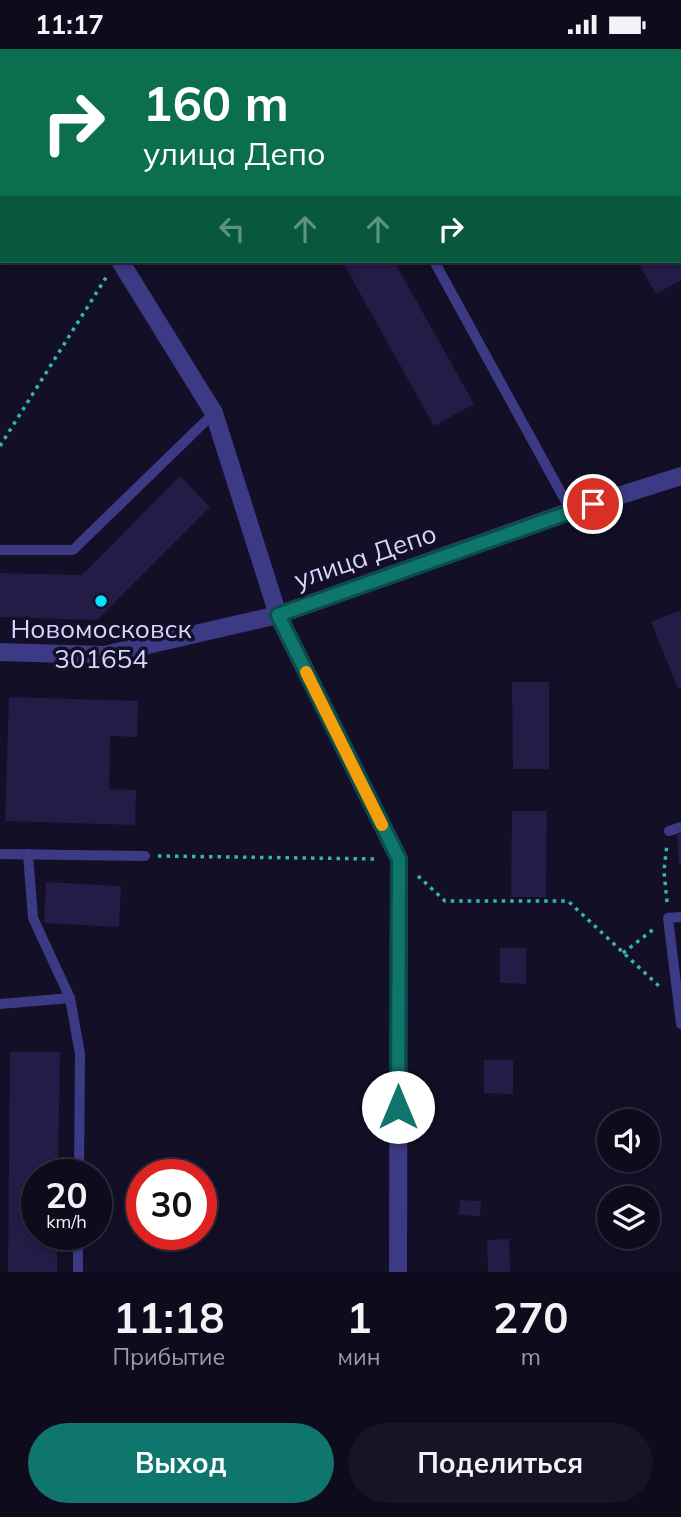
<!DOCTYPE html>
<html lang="ru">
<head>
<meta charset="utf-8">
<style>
  :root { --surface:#0e0b1c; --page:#171425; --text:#f1f3f6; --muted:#9b9ba3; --line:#2e2b3b; --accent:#0f766e }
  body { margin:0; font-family:Mulish,sans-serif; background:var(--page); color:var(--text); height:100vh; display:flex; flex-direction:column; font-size:26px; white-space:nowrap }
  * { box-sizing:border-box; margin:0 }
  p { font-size:23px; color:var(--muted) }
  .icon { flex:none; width:38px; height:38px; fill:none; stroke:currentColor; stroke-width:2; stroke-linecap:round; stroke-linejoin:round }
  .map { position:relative; height:1223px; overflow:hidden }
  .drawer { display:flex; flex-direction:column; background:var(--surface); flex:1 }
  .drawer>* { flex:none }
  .top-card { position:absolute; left:0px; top:0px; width:682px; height:214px; box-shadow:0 4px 10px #0003,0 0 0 2px var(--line); background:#0b6e4f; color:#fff; overflow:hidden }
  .tools { position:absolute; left:597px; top:1060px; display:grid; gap:14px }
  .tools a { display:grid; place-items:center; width:63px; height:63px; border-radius:50%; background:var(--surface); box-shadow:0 4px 10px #0003,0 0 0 2px var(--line); font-size:35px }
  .speed { position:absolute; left:21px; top:1110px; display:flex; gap:14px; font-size:35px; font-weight:700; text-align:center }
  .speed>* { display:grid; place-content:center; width:91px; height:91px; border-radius:50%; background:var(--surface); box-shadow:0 4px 10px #0003,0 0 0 2px var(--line); line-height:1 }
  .speed small { font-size:18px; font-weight:400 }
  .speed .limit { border:10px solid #d22; background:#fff; color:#111 }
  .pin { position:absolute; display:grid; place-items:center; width:60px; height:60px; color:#fff; margin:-30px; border:4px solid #fff; border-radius:50%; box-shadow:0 2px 7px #0007 }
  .me { position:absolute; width:77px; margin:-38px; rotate:0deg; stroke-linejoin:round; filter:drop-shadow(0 0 5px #0008) }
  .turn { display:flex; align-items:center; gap:24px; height:147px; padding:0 28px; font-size:32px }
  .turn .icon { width:91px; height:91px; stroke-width:2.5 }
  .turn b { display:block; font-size:49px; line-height:60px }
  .lanes { display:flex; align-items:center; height:66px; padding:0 28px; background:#0003; justify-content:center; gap:35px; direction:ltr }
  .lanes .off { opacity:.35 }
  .eta { display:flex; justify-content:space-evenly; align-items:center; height:119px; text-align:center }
  .eta b { font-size:42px; font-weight:700; line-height:49px }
  .button { display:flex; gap:14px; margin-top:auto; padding:14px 28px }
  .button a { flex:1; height:80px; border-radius:42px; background:var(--accent); color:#fff; font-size:28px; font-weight:700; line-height:80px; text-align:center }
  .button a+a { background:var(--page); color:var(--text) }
  .status { display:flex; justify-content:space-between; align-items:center; height:49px; padding:0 35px; background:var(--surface); direction:ltr }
  .status svg { height:19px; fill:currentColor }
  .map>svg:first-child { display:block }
  .building { fill:#241b47 }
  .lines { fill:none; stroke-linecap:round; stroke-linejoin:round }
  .path { stroke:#2fb8b0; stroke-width:3.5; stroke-dasharray:3.5 5; stroke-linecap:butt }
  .service { stroke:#3d3a85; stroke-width:10 }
  .minor { stroke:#3d3a85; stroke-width:18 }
  .route-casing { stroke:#0a4d48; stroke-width:18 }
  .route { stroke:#0f766e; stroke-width:12 }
  .slow { stroke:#f59e0b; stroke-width:12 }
  .poi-dot { fill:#00e5ff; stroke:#130f26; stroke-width:2.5 }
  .labels { text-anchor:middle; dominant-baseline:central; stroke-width:7; stroke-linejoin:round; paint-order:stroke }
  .street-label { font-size:26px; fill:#d9d4ff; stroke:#130f26 }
  .poi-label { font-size:26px; fill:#d9d4ff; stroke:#130f26 }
</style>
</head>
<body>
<div class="status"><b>11:17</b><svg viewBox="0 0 49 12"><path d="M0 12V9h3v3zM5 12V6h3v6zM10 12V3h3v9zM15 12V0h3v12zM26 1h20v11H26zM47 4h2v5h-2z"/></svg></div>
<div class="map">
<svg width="681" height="1223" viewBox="0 0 681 1223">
  <rect width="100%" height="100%" fill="#130f26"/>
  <!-- building -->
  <g class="building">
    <path d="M 342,212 L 394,212 L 474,355 L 434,377 Z"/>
    <path d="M 637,212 L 681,212 L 681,231 L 656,245 Z"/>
    <path d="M 180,427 L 210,458 L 97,571 L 0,568 L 0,524 L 82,526 Z"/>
    <path d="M 681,561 L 681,638 L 678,639 L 651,573 Z"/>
    <path d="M 512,633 L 549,633 L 549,720 L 513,720 Z"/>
    <path d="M 9,648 L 138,652 L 137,688 L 110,687 L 109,740 L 136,741 L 135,776 L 5,772 Z"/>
    <path d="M 512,762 L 547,762 L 546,848 L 511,848 Z"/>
    <path d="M 677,785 L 681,785 L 681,816 L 679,816 Z"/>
    <path d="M 46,833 L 121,837 L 119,878 L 44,874 Z"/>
    <path d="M 500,899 L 526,899 L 526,935 L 500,934 Z"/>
    <path d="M 10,1003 L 60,1003 L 58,1125 L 37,1125 L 37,1185 L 57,1185 L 57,1223 L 8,1223 Z"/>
    <path d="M 484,1011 L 513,1011 L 513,1045 L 484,1044 Z"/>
    <path d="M 460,1151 L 481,1152 L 480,1167 L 459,1166 Z"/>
    <path d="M 509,1190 L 510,1223 L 488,1223 L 487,1191 Z"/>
  </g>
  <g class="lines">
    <!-- path -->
    <g class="path">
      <path d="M 129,2 L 129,0"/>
      <path d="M 439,2 L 442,0"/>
      <path d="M 0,397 L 107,227"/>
      <path d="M 158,807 L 378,810"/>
      <path d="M 418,827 L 445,852 L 568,852 L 660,938"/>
      <path d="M 667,853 L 664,822 L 667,795"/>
      <path d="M 623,904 L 655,879"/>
    </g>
    <!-- service -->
    <g class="service">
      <path d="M 198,0 L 199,2"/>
      <path d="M 642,0 L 643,2"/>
      <path d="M 681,71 L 681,72"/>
      <path d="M 434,212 L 571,462"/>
      <path d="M 0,501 L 73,501 L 214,364"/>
      <path d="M 669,782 L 681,778"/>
      <path d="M 0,805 L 145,807"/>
      <path d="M 28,805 L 33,869 L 70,949 L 80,1005 L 79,1125"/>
      <path d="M 681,868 L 668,869 L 681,975"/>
      <path d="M 0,955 L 70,949"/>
      <path d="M 78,1223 L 78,1185"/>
    </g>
    <!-- minor -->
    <g class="minor">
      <path d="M 17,0 L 18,2"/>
      <path d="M 120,212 L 214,364 L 278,566 L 571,462 L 681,427"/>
      <path d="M 0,603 L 104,606 L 278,566 L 399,810 L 398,1223"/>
    </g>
  </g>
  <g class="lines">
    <!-- route casing -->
    <g class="route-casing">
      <path id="route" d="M 398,1058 L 399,810 L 278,566 L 593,455"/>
    </g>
    <!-- route -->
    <use href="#route" class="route"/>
    <!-- slow -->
    <path class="slow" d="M 306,623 L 382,776"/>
  </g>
  <!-- markers -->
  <circle class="poi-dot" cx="101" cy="552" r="7"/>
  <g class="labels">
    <!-- street labels -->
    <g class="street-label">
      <text transform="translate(365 507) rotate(-19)">улица Депо</text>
    </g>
    <!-- poi labels -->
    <g class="poi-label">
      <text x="101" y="579">Новомосковск<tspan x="101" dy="30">301654</tspan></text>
    </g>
  </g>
</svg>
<div class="tools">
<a><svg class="icon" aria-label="sound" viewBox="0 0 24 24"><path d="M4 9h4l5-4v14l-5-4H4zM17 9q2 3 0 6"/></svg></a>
<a><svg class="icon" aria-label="layers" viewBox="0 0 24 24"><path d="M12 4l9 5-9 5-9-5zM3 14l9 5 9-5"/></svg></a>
</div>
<div class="speed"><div>20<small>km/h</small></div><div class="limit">30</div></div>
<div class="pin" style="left:593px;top:455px;background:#d93025"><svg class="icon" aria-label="arrive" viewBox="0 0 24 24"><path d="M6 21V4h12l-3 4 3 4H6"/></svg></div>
<svg class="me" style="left:398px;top:1058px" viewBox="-20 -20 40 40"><circle r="19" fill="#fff"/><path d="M0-13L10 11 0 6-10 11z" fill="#0f766e"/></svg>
<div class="top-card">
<div class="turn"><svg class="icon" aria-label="right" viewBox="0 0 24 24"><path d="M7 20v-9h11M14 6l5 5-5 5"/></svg><div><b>160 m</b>улица Депо</div></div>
<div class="lanes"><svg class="icon off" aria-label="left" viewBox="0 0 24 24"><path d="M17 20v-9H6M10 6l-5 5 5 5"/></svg><svg class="icon off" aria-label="ahead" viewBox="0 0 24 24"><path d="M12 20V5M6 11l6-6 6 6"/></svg><svg class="icon off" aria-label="ahead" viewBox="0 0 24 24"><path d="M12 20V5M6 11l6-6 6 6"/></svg><svg class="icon" aria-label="right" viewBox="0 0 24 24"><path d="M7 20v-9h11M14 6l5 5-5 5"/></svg></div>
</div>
</div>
<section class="drawer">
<div class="eta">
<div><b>11:18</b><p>Прибытие</p></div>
<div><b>1</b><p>мин</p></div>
<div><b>270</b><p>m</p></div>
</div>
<div class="button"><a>Выход</a><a>Поделиться</a></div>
</section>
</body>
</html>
